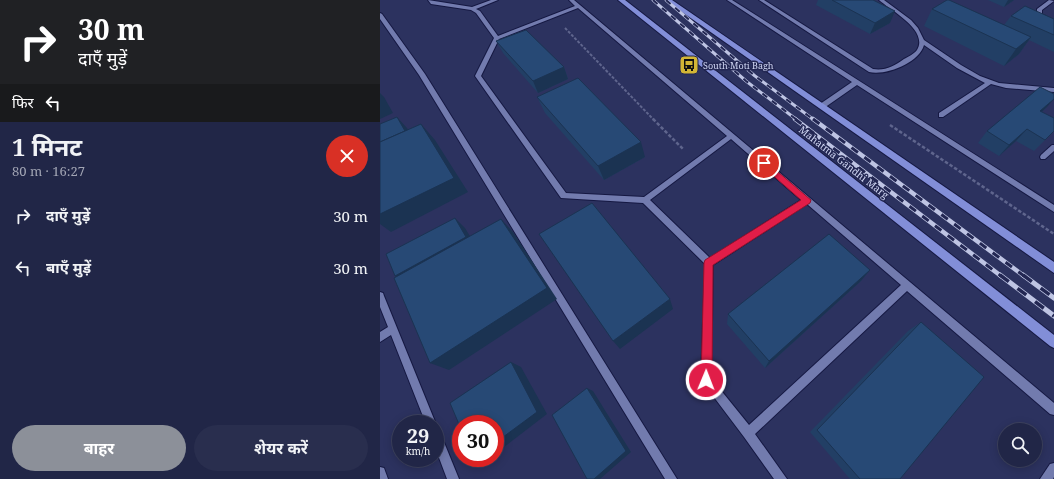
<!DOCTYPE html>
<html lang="hi">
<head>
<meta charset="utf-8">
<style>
  :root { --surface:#212647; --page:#292e4e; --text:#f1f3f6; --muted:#a2a5b4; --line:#3e4360; --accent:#8c9099 }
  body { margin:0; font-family:"Noto Serif","Noto Sans Devanagari",serif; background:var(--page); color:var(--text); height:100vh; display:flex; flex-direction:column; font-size:15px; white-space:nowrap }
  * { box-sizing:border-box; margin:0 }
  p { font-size:13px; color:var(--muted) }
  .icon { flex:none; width:22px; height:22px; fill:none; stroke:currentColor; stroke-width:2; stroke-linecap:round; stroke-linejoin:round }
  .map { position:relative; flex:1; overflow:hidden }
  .side { display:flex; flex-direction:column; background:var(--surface); width:380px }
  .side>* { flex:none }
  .hud { background:#202124; color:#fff; overflow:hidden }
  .controls { position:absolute; left:618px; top:423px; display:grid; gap:8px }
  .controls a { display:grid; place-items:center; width:44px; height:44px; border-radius:50%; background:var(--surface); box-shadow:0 2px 10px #0003,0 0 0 1px var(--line); font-size:20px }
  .speed { position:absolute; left:12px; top:415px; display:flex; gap:8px; font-size:20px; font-weight:700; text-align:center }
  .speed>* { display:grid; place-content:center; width:52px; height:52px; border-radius:50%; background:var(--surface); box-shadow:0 2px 10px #0003,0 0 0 1px var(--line); line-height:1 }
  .speed small { font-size:10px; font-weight:400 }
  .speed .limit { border:6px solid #d22; background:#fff; color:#111 }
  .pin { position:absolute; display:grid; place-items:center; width:34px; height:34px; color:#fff; margin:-17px; border:2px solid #fff; border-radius:50%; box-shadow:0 1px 4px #0007 }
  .me { position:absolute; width:44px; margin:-22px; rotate:1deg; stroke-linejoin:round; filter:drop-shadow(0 0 3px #0008) }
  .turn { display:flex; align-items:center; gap:14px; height:84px; padding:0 12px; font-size:18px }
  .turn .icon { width:52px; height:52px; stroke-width:2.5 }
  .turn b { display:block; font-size:28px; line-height:34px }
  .then { display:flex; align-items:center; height:38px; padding:0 12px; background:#0003; gap:8px; font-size:15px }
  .round { display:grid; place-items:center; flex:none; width:42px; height:42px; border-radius:21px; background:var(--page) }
  .head { display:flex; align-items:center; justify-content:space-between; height:68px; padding:0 12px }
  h1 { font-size:24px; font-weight:700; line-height:30px }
  .cta { display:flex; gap:8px; margin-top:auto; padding:8px 12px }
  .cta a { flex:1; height:46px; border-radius:24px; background:var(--accent); color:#fff; font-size:16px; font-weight:700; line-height:46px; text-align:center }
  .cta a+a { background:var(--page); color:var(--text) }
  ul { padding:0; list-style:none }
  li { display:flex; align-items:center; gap:12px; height:52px; padding:0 12px }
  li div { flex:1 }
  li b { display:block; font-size:15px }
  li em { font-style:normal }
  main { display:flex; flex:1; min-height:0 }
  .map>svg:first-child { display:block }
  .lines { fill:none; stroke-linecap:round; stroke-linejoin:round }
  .service-casing { stroke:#151842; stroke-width:2 }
  .minor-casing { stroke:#151842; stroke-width:2 }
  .primary-casing { stroke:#151842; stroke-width:2 }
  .path-far1 { stroke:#5f658d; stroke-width:2; stroke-dasharray:3 1.5; stroke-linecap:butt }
  .path { stroke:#5f658d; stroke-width:2.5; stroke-dasharray:3.5 2; stroke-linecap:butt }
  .service { fill:#727bae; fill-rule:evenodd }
  .minor { fill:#727bae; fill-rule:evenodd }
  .primary { fill:#828ed8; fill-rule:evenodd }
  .rail-far2-casing { stroke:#bec4e3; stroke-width:3 }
  .rail-far1-casing { stroke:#bec4e3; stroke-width:4.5 }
  .rail-casing { stroke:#bec4e3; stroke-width:5 }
  .rail-far2 { stroke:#232753; stroke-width:2; stroke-dasharray:6; stroke-linecap:butt }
  .rail-far1 { stroke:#232753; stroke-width:3; stroke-dasharray:8; stroke-linecap:butt }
  .rail { stroke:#232753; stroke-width:3.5; stroke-dasharray:11; stroke-linecap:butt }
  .wall { fill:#223f65 }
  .shaded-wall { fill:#1b3352 }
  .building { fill:#274975; stroke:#1b3352 }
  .route { fill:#e11d48; stroke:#92132f }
  .labels { text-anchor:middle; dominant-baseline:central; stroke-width:3; stroke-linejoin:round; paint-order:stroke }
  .far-poi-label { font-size:9px; fill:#d0d6f3; stroke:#232753; text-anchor:start }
  .street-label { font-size:10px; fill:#d0d6f3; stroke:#232753 }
</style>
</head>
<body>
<main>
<section class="side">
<div class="hud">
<div class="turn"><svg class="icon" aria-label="right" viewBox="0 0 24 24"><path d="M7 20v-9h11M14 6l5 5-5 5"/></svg><div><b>30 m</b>दाएँ मुड़ें</div></div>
<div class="then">फिर<svg class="icon" aria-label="left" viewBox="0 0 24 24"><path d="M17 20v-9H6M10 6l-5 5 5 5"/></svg></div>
</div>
<div class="head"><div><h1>1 मिनट</h1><p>80 m · 16:27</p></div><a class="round" style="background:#d93025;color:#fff"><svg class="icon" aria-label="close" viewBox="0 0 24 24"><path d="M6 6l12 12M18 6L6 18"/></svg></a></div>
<ul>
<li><svg class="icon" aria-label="right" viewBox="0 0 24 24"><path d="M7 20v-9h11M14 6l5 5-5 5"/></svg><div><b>दाएँ मुड़ें</b></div><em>30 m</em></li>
<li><svg class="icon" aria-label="left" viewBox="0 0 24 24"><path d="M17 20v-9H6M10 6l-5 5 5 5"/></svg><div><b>बाएँ मुड़ें</b></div><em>30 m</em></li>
</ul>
<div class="cta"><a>बाहर</a><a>शेयर करें</a></div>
</section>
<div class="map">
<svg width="674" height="479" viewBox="0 0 674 479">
  <rect width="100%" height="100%" fill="#2c325f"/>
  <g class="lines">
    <!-- service casing -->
    <g class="service-casing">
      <g id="service">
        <path d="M 0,292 L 3,293 L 4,296 L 56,424 L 55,427 L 55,424 L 46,424 L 11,335 L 0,342 L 0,332 L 8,327 L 0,307 Z"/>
        <path d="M 55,429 L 59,430 L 79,479 L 67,479 L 55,447 Z"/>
        <path d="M 0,467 L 4,468 L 8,479 L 0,479 Z"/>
      </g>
    </g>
    <!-- minor casing -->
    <g class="minor-casing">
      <g id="minor">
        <path d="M 48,0 L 92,7 L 111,0 L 118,0 L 96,9 L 100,11 L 118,36 L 195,6 L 189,0 L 194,0 L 674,403 L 674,415 L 670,414 L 527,291 L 375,434 L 407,479 L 394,479 L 364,437 L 321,380 L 325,264 L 263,203 L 181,198 L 95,76 L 114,38 L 96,13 L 91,10 L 51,4 ZM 198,8 L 347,136 L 264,197 L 186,193 L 101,76 L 119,39 ZM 351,139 L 421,200 L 330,258 L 270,200 ZM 427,204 L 521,285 L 369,425 L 331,378 L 333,265 Z"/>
        <path d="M 347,0 L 352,0 L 674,205 L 674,212 L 477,85 L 444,108 L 440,108 L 440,104 L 472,82 Z"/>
        <path d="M 379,0 L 384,0 L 493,69 C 505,71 514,66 524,59 C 528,57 534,54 537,50 C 549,30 510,10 499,0 L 504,0 L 531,20 L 538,28 L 544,40 L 581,65 L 600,76 L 619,83 L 674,88 L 674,92 L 626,88 L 611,84 L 563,117 L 559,117 L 559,113 L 605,83 L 577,68 L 544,45 C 539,63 506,76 489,72 Z"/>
        <path d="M 669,0 L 674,1 L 662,10 L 662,14 L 674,21 L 674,25 L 657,15 L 657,9 Z"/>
        <path d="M 0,13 L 2,14 L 45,74 L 297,479 L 285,479 L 39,75 L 0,19 Z"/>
        <path d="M 672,145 L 674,145 L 674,151 L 665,159 L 661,159 L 660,157 L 661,155 Z"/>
        <path d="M 674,463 L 674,477 L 673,479 L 660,479 L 670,464 Z"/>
      </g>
    </g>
    <!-- primary casing -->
    <g class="primary-casing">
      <g id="primary">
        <path d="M 238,0 L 245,0 L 674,335 L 674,348 L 670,346 Z"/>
        <path d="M 285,0 L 292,0 L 674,262 L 674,273 Z"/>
      </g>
    </g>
    <!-- path-far1 -->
    <path class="path-far1" d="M 185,28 L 274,120"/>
    <!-- path -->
    <g class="path">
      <path d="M 273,119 L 304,150"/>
      <path d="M 510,125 L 674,234"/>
    </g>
    <!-- service -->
    <use href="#service" class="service"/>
    <!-- minor -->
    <use href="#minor" class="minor"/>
    <!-- primary -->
    <use href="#primary" class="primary"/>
    <!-- rail-far2 casing -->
    <g class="rail-far2-casing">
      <g id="rail-far2">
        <path d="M 273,0 L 366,81 L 417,120"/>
        <path d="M 286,0 L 375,76 L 434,120"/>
      </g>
    </g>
    <!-- rail-far1 casing -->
    <g class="rail-far1-casing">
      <g id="rail-far1">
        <path d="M 415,119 L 621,276"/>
        <path d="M 433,119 L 644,276"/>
      </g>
    </g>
    <!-- rail casing -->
    <g class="rail-casing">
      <g id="rail">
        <path d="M 620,275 L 674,316"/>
        <path d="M 643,275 L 674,298"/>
      </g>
    </g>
    <!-- rail-far2 -->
    <use href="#rail-far2" class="rail-far2"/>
    <!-- rail-far1 -->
    <use href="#rail-far1" class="rail-far1"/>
    <!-- rail -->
    <use href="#rail" class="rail"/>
  </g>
  <!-- wall -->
  <g class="wall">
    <path d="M 438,0 L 493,0 L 510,23 L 490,34 L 436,5 Z"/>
    <path d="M 608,0 L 634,0 L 624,7 Z"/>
    <path d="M 552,9 L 624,25 L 631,16 L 674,19 L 674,52 L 649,40 L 639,54 L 624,66 L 544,26 Z"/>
    <path d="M 116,41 L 184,67 L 188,79 L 158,93 L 123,53 Z"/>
    <path d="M 157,97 L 265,157 L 224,180 L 165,113 Z"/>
    <path d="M 667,107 L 662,112 L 674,131 L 654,151 L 636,141 L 619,156 L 598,143 L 607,131 Z"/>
    <path d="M 490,270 L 481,281 L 385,368 L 347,324 L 348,314 Z"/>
    <path d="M 541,322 L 520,479 L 470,479 L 430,432 L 528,331 Z"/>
  </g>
  <!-- shaded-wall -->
  <g class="shaded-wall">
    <path d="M 628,0 L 634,0 L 624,7 Z"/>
    <path d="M 515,11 L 510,23 L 490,34 L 495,23 Z"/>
    <path d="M 651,37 L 639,54 L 624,66 L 636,49 Z"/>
    <path d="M 184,67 L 188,79 L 158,93 L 153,81 Z"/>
    <path d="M 0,93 L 4,97 L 13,113 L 0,119 Z"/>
    <path d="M 674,99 L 667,107 L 650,123 L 660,111 Z"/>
    <path d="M 17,117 L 27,128 L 36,142 L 0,158 Z"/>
    <path d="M 41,124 L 55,140 L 88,192 L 11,232 L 0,224 L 0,214 Z"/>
    <path d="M 647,129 L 636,141 L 619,156 L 629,145 Z"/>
    <path d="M 261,142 L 265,157 L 224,180 L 218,166 Z"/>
    <path d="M 75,218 L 85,228 L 96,246 L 29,284 L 15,276 Z"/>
    <path d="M 121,219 L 133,232 L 177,299 L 69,370 L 50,363 Z"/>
    <path d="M 490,270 L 481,281 L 385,368 L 389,361 Z"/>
    <path d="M 290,299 L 293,309 L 240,349 L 233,341 Z"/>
    <path d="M 131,362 L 141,367 L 167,414 L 115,454 L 115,443 Z"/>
    <path d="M 207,388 L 213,391 L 251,452 L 220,479 L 214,479 Z"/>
    <path d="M 95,458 L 109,458 L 107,459 L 94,459 Z"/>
  </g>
  <!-- building -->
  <g class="building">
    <path d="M 452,0 L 493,0 L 515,11 L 495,23 Z"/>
    <path d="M 567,0 L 569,0 L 651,37 L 636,49 L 552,9 Z"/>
    <path d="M 645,6 L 674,19 L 674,35 L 631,16 Z"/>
    <path d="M 146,30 L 184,67 L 153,81 L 116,41 Z"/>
    <path d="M 198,78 L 261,142 L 218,166 L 157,97 Z"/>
    <path d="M 660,87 L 674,94 L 674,99 L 660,111 L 674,118 L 674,131 L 665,140 L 647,129 L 629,145 L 607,131 Z"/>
    <path d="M 17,117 L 25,131 L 0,142 L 0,124 Z"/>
    <path d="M 41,124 L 74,178 L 0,214 L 0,142 Z"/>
    <path d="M 212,203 L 290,299 L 233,341 L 159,234 Z"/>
    <path d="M 75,218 L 86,237 L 15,276 L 6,254 Z"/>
    <path d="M 121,219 L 167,288 L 50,363 L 14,278 Z"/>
    <path d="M 449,234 L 490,270 L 389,361 L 348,314 Z"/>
    <path d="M 541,322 L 604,377 L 520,479 L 480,479 L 437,430 Z"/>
    <path d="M 131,362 L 157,412 L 115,443 L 115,424 L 81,424 L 81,429 L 70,403 Z"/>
    <path d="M 207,388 L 246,451 L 214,479 L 207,479 L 172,415 Z"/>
  </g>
  <!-- route -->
  <path class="route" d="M 384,160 L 431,200 L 430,203 L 333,265 L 332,380 L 330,384 L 326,386 L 323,384 L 321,380 L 324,263 L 325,260 L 421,200 L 381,165 L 380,163 Z"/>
  <!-- icons -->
  <defs>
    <g id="bus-square" transform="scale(1)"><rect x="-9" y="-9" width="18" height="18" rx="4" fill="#d3b635" stroke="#232753"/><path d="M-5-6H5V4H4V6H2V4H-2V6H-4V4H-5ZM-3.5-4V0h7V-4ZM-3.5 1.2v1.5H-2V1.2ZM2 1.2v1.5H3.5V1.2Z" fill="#111"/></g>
  </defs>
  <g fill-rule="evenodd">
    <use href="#bus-square" x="309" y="65"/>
  </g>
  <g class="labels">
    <!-- far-poi labels -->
    <g class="far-poi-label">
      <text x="323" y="65">South Moti Bagh</text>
    </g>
    <!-- street labels -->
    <g class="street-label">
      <text transform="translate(464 162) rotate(38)">Mahatma Gandhi Marg</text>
    </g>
  </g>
</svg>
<div class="controls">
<a><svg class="icon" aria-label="search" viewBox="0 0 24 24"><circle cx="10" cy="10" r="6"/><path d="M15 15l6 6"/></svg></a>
</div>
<div class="speed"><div>29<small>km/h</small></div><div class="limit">30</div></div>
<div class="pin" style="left:384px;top:163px;background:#d93025"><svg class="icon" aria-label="arrive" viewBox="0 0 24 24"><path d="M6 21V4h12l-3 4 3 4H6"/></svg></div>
<svg class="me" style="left:326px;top:380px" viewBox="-20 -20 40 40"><circle r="17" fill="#e11d48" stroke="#fff" stroke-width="3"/><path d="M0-11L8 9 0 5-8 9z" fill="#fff"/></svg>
</div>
</main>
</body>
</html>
